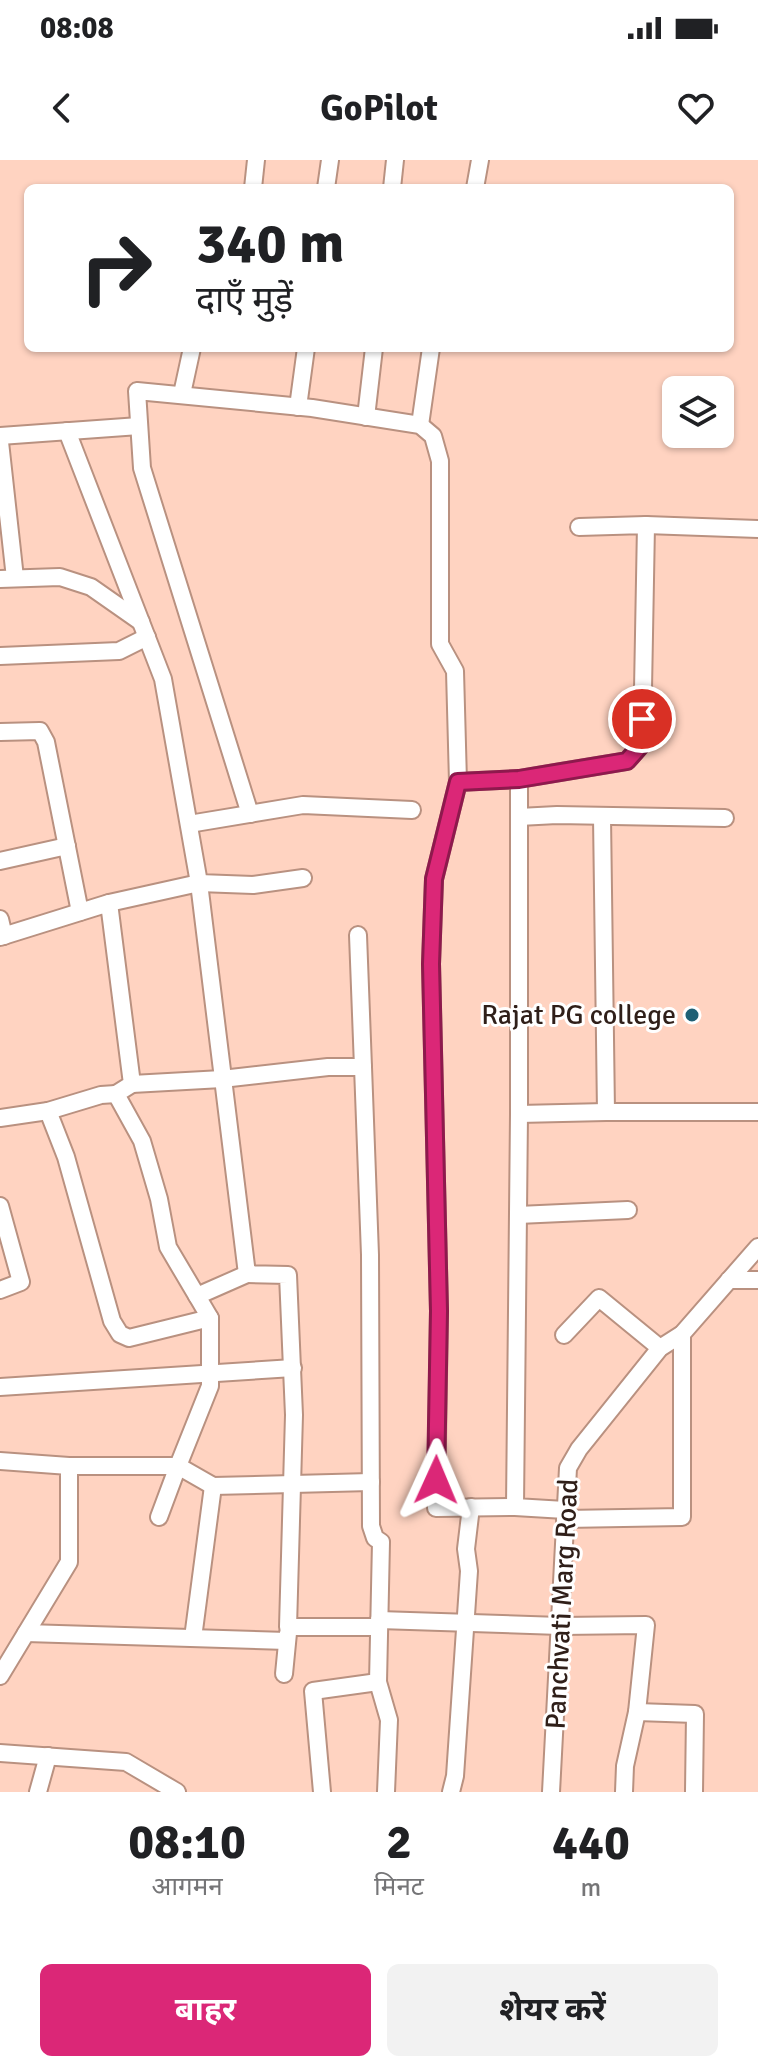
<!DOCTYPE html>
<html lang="hi">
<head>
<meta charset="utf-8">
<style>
  :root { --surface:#fff; --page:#f2f2f2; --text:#202124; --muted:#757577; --accent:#db2777 }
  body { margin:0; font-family:Signika,"Noto Sans Devanagari",sans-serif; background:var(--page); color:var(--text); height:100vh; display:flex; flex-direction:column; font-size:30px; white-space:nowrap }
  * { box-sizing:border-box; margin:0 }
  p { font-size:26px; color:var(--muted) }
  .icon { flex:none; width:44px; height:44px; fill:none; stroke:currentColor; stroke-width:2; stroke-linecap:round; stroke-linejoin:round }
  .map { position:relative; height:1632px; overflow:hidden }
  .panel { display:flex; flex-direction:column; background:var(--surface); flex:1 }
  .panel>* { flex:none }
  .top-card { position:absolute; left:24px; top:24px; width:710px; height:168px; border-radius:12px; box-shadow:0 2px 6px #0004; background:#fff; color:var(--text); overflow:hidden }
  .controls { position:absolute; left:662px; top:216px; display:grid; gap:16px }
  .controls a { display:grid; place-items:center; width:72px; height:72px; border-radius:12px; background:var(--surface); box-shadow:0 2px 6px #0004; font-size:40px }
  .pin { position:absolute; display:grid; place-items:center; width:68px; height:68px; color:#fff; margin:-34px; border:4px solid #fff; border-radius:50%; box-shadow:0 2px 8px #0007 }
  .me { position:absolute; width:88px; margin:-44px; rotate:1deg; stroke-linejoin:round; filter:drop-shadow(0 0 6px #0008) }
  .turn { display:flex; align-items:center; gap:28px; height:168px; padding:0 40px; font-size:36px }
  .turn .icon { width:104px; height:104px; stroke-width:2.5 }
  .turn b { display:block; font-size:56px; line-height:68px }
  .eta { display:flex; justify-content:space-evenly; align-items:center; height:136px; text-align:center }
  .eta b { font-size:48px; font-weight:700; line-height:56px }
  .primary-button { display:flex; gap:16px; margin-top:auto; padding:16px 40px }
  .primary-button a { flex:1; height:92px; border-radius:12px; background:var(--accent); color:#fff; font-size:32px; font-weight:700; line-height:92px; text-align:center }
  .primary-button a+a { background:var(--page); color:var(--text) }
  .status { display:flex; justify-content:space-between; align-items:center; height:56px; padding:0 40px; background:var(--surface); direction:ltr }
  .status svg { height:22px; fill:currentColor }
  header { display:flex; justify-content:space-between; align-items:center; height:104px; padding:0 40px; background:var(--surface); font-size:36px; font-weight:700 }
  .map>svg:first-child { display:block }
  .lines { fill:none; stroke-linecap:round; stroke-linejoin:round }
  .minor-casing { stroke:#b99180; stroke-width:20 }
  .minor { stroke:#fff; stroke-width:16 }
  .route-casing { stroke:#8e194d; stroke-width:20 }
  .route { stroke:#db2777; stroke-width:14 }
  .poi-dot { fill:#1f6075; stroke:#fff; stroke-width:3 }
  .labels { text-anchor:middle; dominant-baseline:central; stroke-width:6; stroke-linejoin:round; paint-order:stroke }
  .poi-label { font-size:28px; fill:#2f1f19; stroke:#fff; text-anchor:end }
  .street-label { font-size:28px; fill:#2f1f19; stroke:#fff }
</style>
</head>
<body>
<div class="status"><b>08:08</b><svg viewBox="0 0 49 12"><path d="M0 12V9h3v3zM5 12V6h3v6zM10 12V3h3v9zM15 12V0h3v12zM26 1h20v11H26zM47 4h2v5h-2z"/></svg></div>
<header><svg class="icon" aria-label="back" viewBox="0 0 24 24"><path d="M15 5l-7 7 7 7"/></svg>GoPilot<svg class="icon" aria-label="heart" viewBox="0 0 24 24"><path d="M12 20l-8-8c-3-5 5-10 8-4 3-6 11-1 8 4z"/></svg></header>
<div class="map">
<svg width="758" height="1632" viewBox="0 0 758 1632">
  <rect width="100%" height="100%" fill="#ffd3c1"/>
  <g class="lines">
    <!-- minor casing -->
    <g class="minor-casing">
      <g id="minor">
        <path d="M 253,28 L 256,0"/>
        <path d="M 326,28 L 330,0"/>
        <path d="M 392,28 L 395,0"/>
        <path d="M 475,28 L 480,0"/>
        <path d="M 182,234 L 192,188"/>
        <path d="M 298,247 L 306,188"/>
        <path d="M 366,257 L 374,188"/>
        <path d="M 420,265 L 431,188"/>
        <path d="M 67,271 L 163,519 L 199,723 L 253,725 L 303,718"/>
        <path d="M 0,276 L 139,266"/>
        <path d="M 0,282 L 15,418"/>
        <path d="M 646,365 L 758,369"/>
        <path d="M 0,419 L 60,417 L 91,427 L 141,462"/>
        <path d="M 0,496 L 119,491 L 147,477"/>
        <path d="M 0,572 L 40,571 L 46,582 L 80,752"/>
        <path d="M 519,619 L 519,954 L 606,952"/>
        <path d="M 458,622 L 519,619 L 627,601 L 642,584 L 646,365 L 579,367"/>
        <path d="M 250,654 L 142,308 L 137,231 L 312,248 L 420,265 L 433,276 L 440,301 L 440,484 L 455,511 L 458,622 L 434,719 L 431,804 L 439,1151 L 436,1348 L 515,1347"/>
        <path d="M 519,657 L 557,655 L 725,658"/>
        <path d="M 602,657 L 606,952 L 758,952"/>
        <path d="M 189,664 L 303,645 L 412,650"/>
        <path d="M 0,701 L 67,686"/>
        <path d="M 109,743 L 199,723 L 247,1114 L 288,1115 L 294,1255 L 288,1467 L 379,1467"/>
        <path d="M 0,759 L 4,776"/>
        <path d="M 0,777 L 109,743 L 132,924 L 116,934 L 142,981 L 159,1039 L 168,1087 L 210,1158 L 210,1226 L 178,1306 L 69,1306"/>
        <path d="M 132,924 L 222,919 L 328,907 L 363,907 L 358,775"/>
        <path d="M 48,951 L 66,997 L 112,1161 L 120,1174 L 129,1178 L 210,1158"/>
        <path d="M 519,954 L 515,1347 L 565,1350"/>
        <path d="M 0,958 L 48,951 L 101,935 L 116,934"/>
        <path d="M 0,1046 L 21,1122 L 0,1130"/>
        <path d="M 518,1055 L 628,1050"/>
        <path d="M 729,1120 L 758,1120"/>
        <path d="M 197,1136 L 247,1114"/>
        <path d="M 564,1175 L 599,1138 L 660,1188"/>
        <path d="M 0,1227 L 293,1208"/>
        <path d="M 0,1301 L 69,1306 L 69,1402 L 0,1516"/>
        <path d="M 159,1357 L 178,1306 L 213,1326 L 371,1322"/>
        <path d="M 565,1359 L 682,1357 L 682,1174"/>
        <path d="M 379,1460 L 560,1466 L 646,1465 L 637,1552 L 625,1606 L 624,1632"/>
        <path d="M 26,1473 L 287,1481"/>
        <path d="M 193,1478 L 213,1326"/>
        <path d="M 284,1514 L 288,1473"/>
        <path d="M 378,1522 L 389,1560 L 386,1632"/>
        <path d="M 637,1552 L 695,1554 L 694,1632"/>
        <path d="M 0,1593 L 126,1602 L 177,1632"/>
        <path d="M 38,1632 L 48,1596"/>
        <path d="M 322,1632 L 313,1531 L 378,1522 L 381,1382 L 375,1378 L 371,1366 L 370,1095 L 363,907"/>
        <path d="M 451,1632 L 455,1616 L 469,1411 L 466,1389 L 471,1347"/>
        <path d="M 551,1632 L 568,1308 L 579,1289 L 660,1188 L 682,1174 L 758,1087"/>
      </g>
    </g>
    <!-- minor -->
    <use href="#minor" class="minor"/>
  </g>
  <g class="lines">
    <!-- route casing -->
    <g class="route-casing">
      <path id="route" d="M 436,1320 L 439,1151 L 431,804 L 434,719 L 458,622 L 519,619 L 627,601 L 642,584 L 642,559"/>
    </g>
    <!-- route -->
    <use href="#route" class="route"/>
  </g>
  <!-- markers -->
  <circle class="poi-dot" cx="692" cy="855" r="8"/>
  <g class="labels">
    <!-- poi labels -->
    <g class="poi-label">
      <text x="676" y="855">Rajat PG college</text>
    </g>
    <!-- street labels -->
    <g class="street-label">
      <text transform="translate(562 1444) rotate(-87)">Panchvati Marg Road</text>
    </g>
  </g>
</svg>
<div class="controls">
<a><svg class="icon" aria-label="layers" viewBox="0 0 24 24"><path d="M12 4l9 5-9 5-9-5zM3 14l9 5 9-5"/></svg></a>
</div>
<div class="pin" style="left:642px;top:559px;background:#d93025"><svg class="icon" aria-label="arrive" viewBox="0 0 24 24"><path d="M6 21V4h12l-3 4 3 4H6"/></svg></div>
<svg class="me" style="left:436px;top:1320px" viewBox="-20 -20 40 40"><path d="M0-17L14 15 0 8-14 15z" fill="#db2777" stroke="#fff" stroke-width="4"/></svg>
<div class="top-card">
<div class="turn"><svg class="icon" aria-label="right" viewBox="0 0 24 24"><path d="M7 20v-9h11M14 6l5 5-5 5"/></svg><div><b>340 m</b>दाएँ मुड़ें</div></div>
</div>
</div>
<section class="panel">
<div class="eta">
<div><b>08:10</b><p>आगमन</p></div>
<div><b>2</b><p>मिनट</p></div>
<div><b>440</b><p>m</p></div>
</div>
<div class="primary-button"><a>बाहर</a><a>शेयर करें</a></div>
</section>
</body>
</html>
